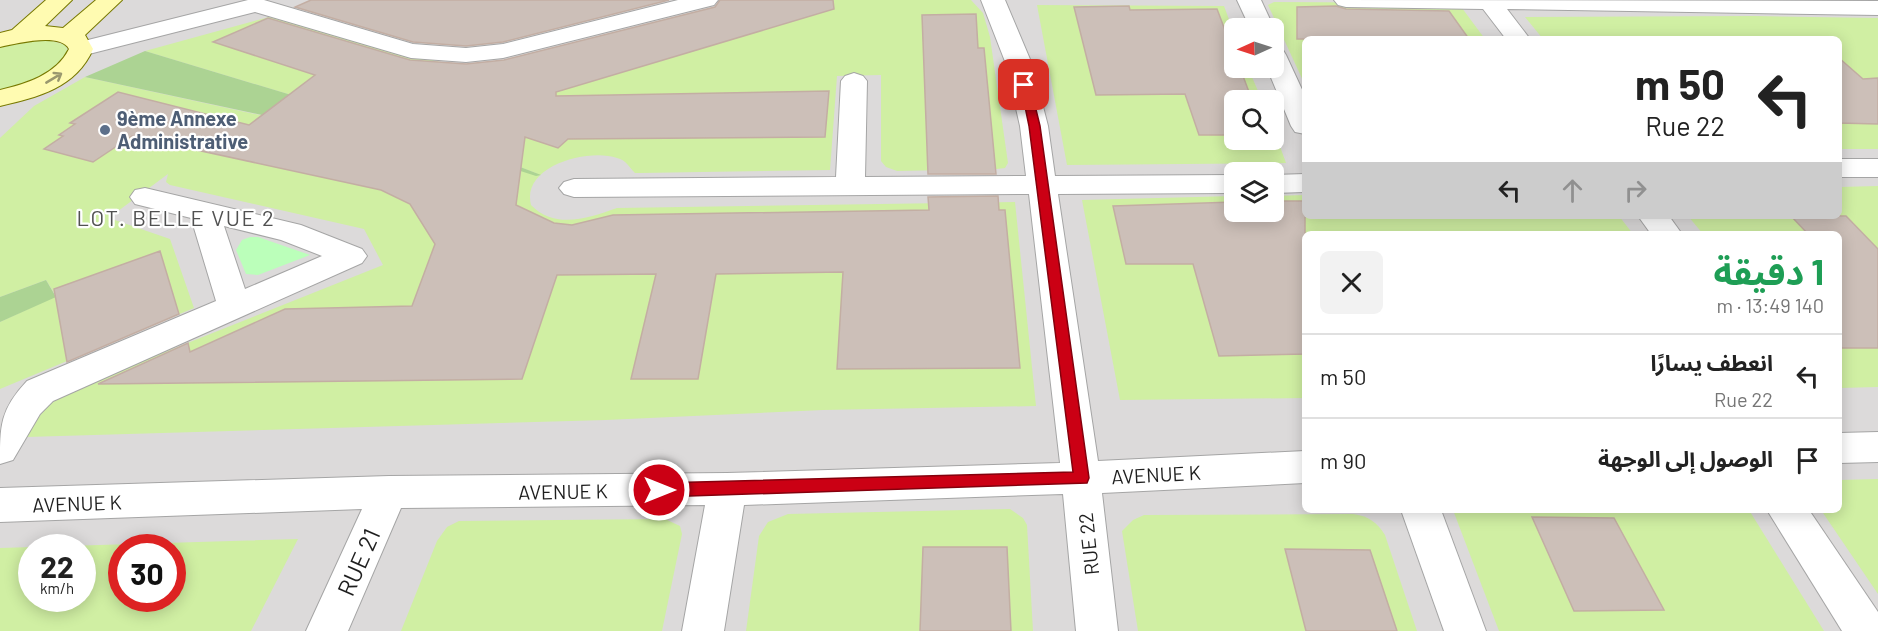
<!DOCTYPE html>
<html lang="ar">
<head>
<meta charset="utf-8">
<style>
  :root { --surface:#fff; --page:#f2f2f2; --text:#222; --muted:#767676; --line:#e0e0e0 }
  body { margin:0; font-family:Barlow,"Noto Sans Arabic",sans-serif; background:var(--page); color:var(--text); direction:rtl; height:100vh; display:flex; flex-direction:column; font-size:22px; white-space:nowrap }
  * { box-sizing:border-box; margin:0 }
  p { font-size:20px; color:var(--muted) }
  .icon { flex:none; width:33px; height:33px; fill:none; stroke:currentColor; stroke-width:2; stroke-linecap:round; stroke-linejoin:round }
  .map { position:relative; flex:1; overflow:hidden; direction:ltr }
  .sheet { position:absolute; left:1302px; top:231px; width:540px; height:282px; display:flex; flex-direction:column; background:var(--surface); border-radius:9px; box-shadow:0 3px 15px #0003; direction:rtl }
  .sheet>* { flex:none }
  .guide { position:absolute; left:1302px; top:36px; width:540px; height:183px; border-radius:9px; box-shadow:0 3px 15px #0003; direction:rtl; background:#fff; color:var(--text); overflow:hidden }
  .needle { width:39px; rotate:267deg }
  .buttons { position:absolute; left:1224px; top:18px; display:grid; gap:12px }
  .buttons a { display:grid; place-items:center; width:60px; height:60px; border-radius:9px; background:var(--surface); box-shadow:0 3px 15px #0003; font-size:30px }
  .speed { position:absolute; left:18px; top:534px; display:flex; gap:12px; font-size:30px; font-weight:700; text-align:center }
  .speed>* { display:grid; place-content:center; width:78px; height:78px; border-radius:50%; background:var(--surface); box-shadow:0 3px 15px #0003; line-height:1 }
  .speed small { font-size:15px; font-weight:400 }
  .speed .limit { border:9px solid #d22; background:#fff; color:#111 }
  .pin { position:absolute; display:grid; place-items:center; width:51px; height:51px; color:#fff; margin:-26px; border-radius:12px; box-shadow:0 3px 9px #0006 }
  .me { position:absolute; width:66px; margin:-33px; rotate:90deg; stroke-linejoin:round; filter:drop-shadow(0 0 4px #0008) }
  .turn { display:flex; align-items:center; gap:21px; height:126px; padding:0 18px; font-size:27px }
  .turn .icon { width:78px; height:78px; stroke-width:2.5 }
  .turn b { display:block; font-size:42px; line-height:51px }
  .lanes { display:flex; align-items:center; height:57px; padding:0 18px; background:#0003; justify-content:center; gap:30px; direction:ltr }
  .lanes .off { opacity:.35 }
  .round { display:grid; place-items:center; flex:none; width:63px; height:63px; border-radius:9px; background:var(--page) }
  .head { display:flex; align-items:center; justify-content:space-between; height:102px; padding:0 18px }
  h1 { font-size:36px; font-weight:700; line-height:45px; color:#1e9e55 }
  ul { padding:0; list-style:none }
  li { display:flex; align-items:center; gap:18px; height:84px; padding:0 18px; border-top:2px solid var(--line) }
  li div { flex:1 }
  li b { display:block; font-size:22px }
  li em { font-style:normal }
  .map>svg:first-child { display:block }
  .residential { fill:#dcdada; fill-rule:evenodd }
  .grass { fill:#d0efa3; fill-rule:evenodd }
  .forest { fill:#acd393 }
  .park { fill:#bbffba }
  .building { fill:#ccbfb8; stroke:#c3aea3; stroke-width:1.5 }
  .lines { fill:none; stroke-linecap:round; stroke-linejoin:round }
  .street-casing { stroke:#a5a5a5; stroke-width:2 }
  .secondary-casing { stroke:#787900; stroke-width:2 }
  .street { fill:#fff; fill-rule:evenodd }
  .secondary { fill:#fffbb1; fill-rule:evenodd }
  .oneway { stroke:#9a986f }
  .route { fill:#cb0014; stroke:#84000d; stroke-width:1.5 }
  .service-dot { fill:#5c6f8a; stroke:#fff; stroke-width:2 }
  .labels { text-anchor:middle; dominant-baseline:central; stroke-width:4.5; stroke-linejoin:round; paint-order:stroke }
  .service-label { font-size:20px; font-weight:bold; fill:#4e5e75; stroke:#fff; text-anchor:start }
  .street-label { font-size:20px; fill:#1e1e1e; stroke:#fff }
  .quarter-label { font-size:22px; letter-spacing:1.5px; fill:#515151; stroke:#fff }
  .near-street-label { font-size:24px; fill:#1e1e1e; stroke:#fff }
</style>
</head>
<body>
<div class="map">
<svg width="1878" height="631" viewBox="0 0 1878 631">
  <rect width="100%" height="100%" fill="#f0eae2"/>
  <!-- residential -->
  <path class="residential" d="M 0,0 L 1878,0 L 1878,631 L 0,631 ZM 1234,28 L 1274,28 L 1274,68 L 1234,68 ZM 1305,39 L 1839,39 L 1839,216 L 1305,216 ZM 1234,100 L 1274,100 L 1274,140 L 1234,140 ZM 1234,172 L 1274,172 L 1274,212 L 1234,212 ZM 1305,234 L 1839,234 L 1839,510 L 1305,510 ZM 32,548 L 82,548 L 82,598 L 32,598 ZM 122,548 L 172,548 L 172,598 L 122,598 Z"/>
  <!-- grass -->
  <g class="grass">
    <path d="M 747,0 L 971,0 L 983,13 L 990,37 L 1008,163 L 1005,168 L 997,169 L 897,171 L 886,167 L 881,161 L 881,75 L 837,76 L 830,170 L 640,173 L 635,173 C 629,167 626,160 617,158 C 588,148 521,166 531,205 C 555,230 589,218 617,208 L 1015,202 L 1036,406 L 823,410 L 606,420 L 26,437 L 52,397 L 383,265 L 364,229 L 170,185 L 166,182 L 168,174 L 114,214 L 112,219 L 170,239 L 194,308 L 0,389 L 0,322 L 56,296 L 46,280 L 0,297 L 0,138 L 34,106 L 85,77 L 250,113 L 483,159 L 538,174 L 484,153 L 145,51 L 269,17 L 474,71 Z"/>
    <path d="M 1274,2 L 1454,3 L 1459,4 L 1485,39 L 1305,39 L 1305,85 L 1268,5 Z"/>
    <path d="M 1037,5 L 1224,6 L 1234,33 L 1234,68 L 1248,68 L 1262,100 L 1234,100 L 1234,140 L 1274,140 L 1274,130 L 1286,163 L 1067,165 Z"/>
    <path d="M 1754,16 L 1878,18 L 1878,149 L 1839,149 L 1839,39 L 1543,39 L 1525,17 Z"/>
    <path d="M 46,39 L 65,45 L 68,51 C 61,78 23,84 0,92 L 0,46 L 16,41 Z"/>
    <path d="M 1878,186 L 1878,387 L 1839,388 L 1839,234 L 1703,234 L 1688,216 L 1839,216 L 1839,187 Z"/>
    <path d="M 1305,195 L 1305,216 L 1619,216 L 1633,234 L 1305,234 L 1305,398 L 1120,400 L 1082,200 L 1234,196 L 1234,212 L 1274,212 L 1274,196 Z"/>
    <path d="M 1878,479 L 1878,594 L 1821,510 L 1839,510 L 1839,480 Z"/>
    <path d="M 1010,509 L 1023,518 L 1027,525 L 1033,631 L 746,631 L 759,536 L 768,522 L 788,514 Z"/>
    <path d="M 1453,510 L 1749,510 L 1824,631 L 1499,631 Z"/>
    <path d="M 1353,514 C 1368,516 1377,522 1385,535 L 1417,631 L 1138,631 L 1122,531 L 1133,520 L 1144,515 Z"/>
    <path d="M 665,519 L 680,526 L 682,534 L 662,631 L 401,631 L 437,541 L 447,527 L 459,521 Z"/>
    <path d="M 298,539 L 251,631 L 0,631 L 0,548 ZM 32,548 L 82,548 L 82,598 L 32,598 ZM 122,548 L 172,548 L 172,598 L 122,598 Z"/>
  </g>
  <!-- forest -->
  <g class="forest">
    <path d="M 145,51 L 484,153 L 541,175 L 536,176 L 483,159 L 262,115 L 85,77 Z"/>
    <path d="M 46,280 L 56,297 L 0,322 L 0,297 Z"/>
  </g>
  <!-- park -->
  <path class="park" d="M 250,237 L 258,237 L 310,255 L 258,275 L 246,274 L 236,250 L 242,240 Z"/>
  <!-- building -->
  <g class="building">
    <path d="M 311,0 L 669,0 L 503,42 L 466,46 L 413,42 L 295,7 Z"/>
    <path d="M 720,0 L 833,0 L 834,9 L 556,92 L 556,96 L 829,91 L 825,137 L 568,139 L 558,148 L 525,137 L 516,205 L 554,223 L 572,225 L 613,215 L 929,210 L 928,197 L 998,196 L 999,210 L 1005,210 L 1020,368 L 837,369 L 843,272 L 716,274 L 698,379 L 631,379 L 656,274 L 557,275 L 522,379 L 98,384 L 188,343 L 190,352 L 285,309 L 412,306 L 435,244 L 410,204 L 381,190 L 132,136 L 93,162 L 44,149 L 63,136 L 59,135 L 75,124 L 70,123 L 118,92 L 249,125 L 315,75 L 213,42 L 268,18 L 410,60 L 466,64 L 504,60 L 715,7 Z"/>
    <path d="M 1129,6 L 1130,10 L 1217,9 L 1234,54 L 1234,68 L 1240,68 L 1252,100 L 1234,100 L 1234,135 L 1199,135 L 1185,94 L 1096,95 L 1074,7 Z"/>
    <path d="M 1336,6 L 1346,9 L 1449,11 L 1469,39 L 1297,39 L 1297,7 Z"/>
    <path d="M 976,14 L 978,48 L 984,48 L 996,174 L 928,174 L 922,15 Z"/>
    <path d="M 1839,58 L 1863,79 L 1878,78 L 1878,124 L 1839,123 Z"/>
    <path d="M 1274,201 L 1305,201 L 1305,354 L 1219,356 L 1193,264 L 1126,264 L 1113,206 L 1234,202 L 1234,212 L 1274,212 Z"/>
    <path d="M 1791,216 L 1846,216 L 1878,249 L 1878,348 L 1839,348 L 1839,234 L 1808,234 Z"/>
    <path d="M 160,251 L 179,314 L 67,362 L 54,289 Z"/>
    <path d="M 1532,517 L 1614,518 L 1664,610 L 1574,611 Z"/>
    <path d="M 923,547 L 1007,547 L 1011,631 L 920,631 Z"/>
    <path d="M 1285,549 L 1370,550 L 1397,631 L 1306,631 Z"/>
  </g>
  <g class="lines">
    <!-- street casing -->
    <g class="street-casing">
      <g id="street">
        <path d="M 248,0 L 264,0 L 413,44 L 466,48 L 503,44 L 678,0 L 718,0 L 714,5 L 503,58 L 466,62 L 411,58 L 255,12 L 81,56 L 72,54 L 69,49 L 72,44 Z"/>
        <path d="M 981,0 L 1005,0 L 1032,64 L 1048,126 L 1055,176 L 1234,175 L 1234,193 L 1058,194 L 1098,461 L 1305,451 L 1305,483 L 1102,493 L 1118,631 L 1076,631 L 1063,494 L 744,505 L 724,631 L 682,631 L 705,505 L 401,508 L 348,631 L 306,631 L 362,509 L 0,522 L 0,488 L 389,476 L 727,473 L 1060,463 L 1029,194 L 574,197 L 564,194 L 559,188 L 564,182 L 574,179 L 836,177 L 841,81 L 845,76 L 854,73 L 863,76 L 867,81 L 865,177 L 1026,176 L 1020,126 L 1006,64 Z"/>
        <path d="M 1237,0 L 1261,0 L 1274,28 L 1274,29 L 1250,28 Z"/>
        <path d="M 1334,0 L 1878,1 L 1878,15 L 1507,9 L 1530,39 L 1506,39 L 1483,9 L 1346,7 L 1338,5 Z"/>
        <path d="M 1274,48 L 1283,50 L 1286,55 L 1305,96 L 1305,134 L 1295,132 L 1291,126 L 1267,68 L 1274,68 Z"/>
        <rect x="1839" y="159" width="39" height="18"/>
        <path d="M 1305,174 L 1305,192 L 1274,193 L 1274,175 Z"/>
        <path d="M 145,188 L 301,225 L 362,249 L 367,256 L 362,263 L 53,401 L 40,414 L 13,460 L 0,464 C 0,425 0,410 27,381 L 216,301 L 191,218 L 135,204 L 130,197 L 135,190 ZM 224,226 L 281,240 L 322,256 L 245,289 Z"/>
        <path d="M 1638,216 L 1669,216 L 1682,234 L 1651,234 Z"/>
        <path d="M 1878,432 L 1878,462 L 1839,463 L 1839,433 Z"/>
        <path d="M 1401,510 L 1441,510 L 1486,631 L 1444,631 Z"/>
        <path d="M 1767,510 L 1809,510 L 1878,612 L 1878,631 L 1842,631 Z"/>
      </g>
    </g>
    <!-- secondary casing -->
    <g class="secondary-casing">
      <path id="secondary" d="M 46,0 L 72,0 L 45,26 L 63,28 L 96,0 L 122,0 L 85,35 L 93,49 C 76,88 38,97 0,106 L 0,90 C 26,84 56,75 69,49 C 60,32 15,44 0,47 L 0,33 L 12,30 Z"/>
    </g>
    <!-- street -->
    <use href="#street" class="street"/>
    <!-- secondary -->
    <use href="#secondary" class="secondary"/>
  </g>
  <!-- one-way arrows -->
  <defs><path id="oneway-shaft" d="M-6 0H5M1.5-3L5.5 0L1.5 3" fill="none" stroke-width="1.6" stroke-linecap="round" stroke-linejoin="round" transform="scale(1.5)"/></defs>
  <use class="oneway" href="#oneway-shaft" transform="translate(54 78) rotate(-31)"/>
  <!-- route -->
  <path class="route" d="M 1020,82 L 1030,85 L 1040,126 L 1089,478 L 1087,483 L 659,497 L 654,495 L 651,490 L 654,485 L 659,483 L 1073,472 L 1029,126 Z"/>
  <!-- markers -->
  <circle class="service-dot" cx="105" cy="130" r="6"/>
  <g class="labels">
    <!-- service labels -->
    <g class="service-label">
      <text x="117" y="118">9ème Annexe<tspan x="117" dy="23">Administrative</tspan></text>
    </g>
    <!-- street labels -->
    <g class="street-label">
      <text transform="translate(1156 474) rotate(-3)">AVENUE K</text>
      <text transform="translate(563 491) rotate(-1)">AVENUE K</text>
      <text transform="translate(77 503) rotate(-2)">AVENUE K</text>
      <text transform="translate(1088 544) rotate(-96)">RUE 22</text>
    </g>
    <!-- quarter labels -->
    <g class="quarter-label">
      <text x="176" y="217">LOT. BELLE VUE 2</text>
    </g>
    <!-- near-street labels -->
    <g class="near-street-label">
      <text transform="translate(358 562) rotate(-66)">RUE 21</text>
    </g>
  </g>
</svg>
<div class="buttons">
<a><svg class="needle" viewBox="-14 -14 28 28"><path d="M0-13l5 13h-10z" fill="#e53935"/><path d="M0 13l5-13h-10z" fill="#767676"/></svg></a>
<a><svg class="icon" aria-label="search" viewBox="0 0 24 24"><circle cx="10" cy="10" r="6"/><path d="M15 15l6 6"/></svg></a>
<a><svg class="icon" aria-label="layers" viewBox="0 0 24 24"><path d="M12 4l9 5-9 5-9-5zM3 14l9 5 9-5"/></svg></a>
</div>
<div class="speed"><div>22<small>km/h</small></div><div class="limit">30</div></div>
<div class="pin" style="left:1024px;top:85px;background:#d93025"><svg class="icon" aria-label="arrive" viewBox="0 0 24 24"><path d="M6 21V4h12l-3 4 3 4H6"/></svg></div>
<svg class="me" style="left:659px;top:490px" viewBox="-20 -20 40 40"><circle r="17" fill="#cb0014" stroke="#fff" stroke-width="3"/><path d="M0-11L8 9 0 5-8 9z" fill="#fff"/></svg>
<div class="guide">
<div class="turn"><svg class="icon" aria-label="left" viewBox="0 0 24 24"><path d="M17 20v-9H6M10 6l-5 5 5 5"/></svg><div><b>50 m</b>Rue 22</div></div>
<div class="lanes"><svg class="icon" aria-label="left" viewBox="0 0 24 24"><path d="M17 20v-9H6M10 6l-5 5 5 5"/></svg><svg class="icon off" aria-label="ahead" viewBox="0 0 24 24"><path d="M12 20V5M6 11l6-6 6 6"/></svg><svg class="icon off" aria-label="right" viewBox="0 0 24 24"><path d="M7 20v-9h11M14 6l5 5-5 5"/></svg></div>
</div>
<section class="sheet">
<div class="head"><div><h1>1 دقيقة</h1><p>140 m · 13:49</p></div><a class="round"><svg class="icon" aria-label="close" viewBox="0 0 24 24"><path d="M6 6l12 12M18 6L6 18"/></svg></a></div>
<ul>
<li><svg class="icon" aria-label="left" viewBox="0 0 24 24"><path d="M17 20v-9H6M10 6l-5 5 5 5"/></svg><div><b>انعطف يسارًا</b><p>Rue 22</p></div><em>50 m</em></li>
<li><svg class="icon" aria-label="arrive" viewBox="0 0 24 24"><path d="M6 21V4h12l-3 4 3 4H6"/></svg><div><b>الوصول إلى الوجهة</b></div><em>90 m</em></li>
</ul>
</section>
</div>
</body>
</html>
